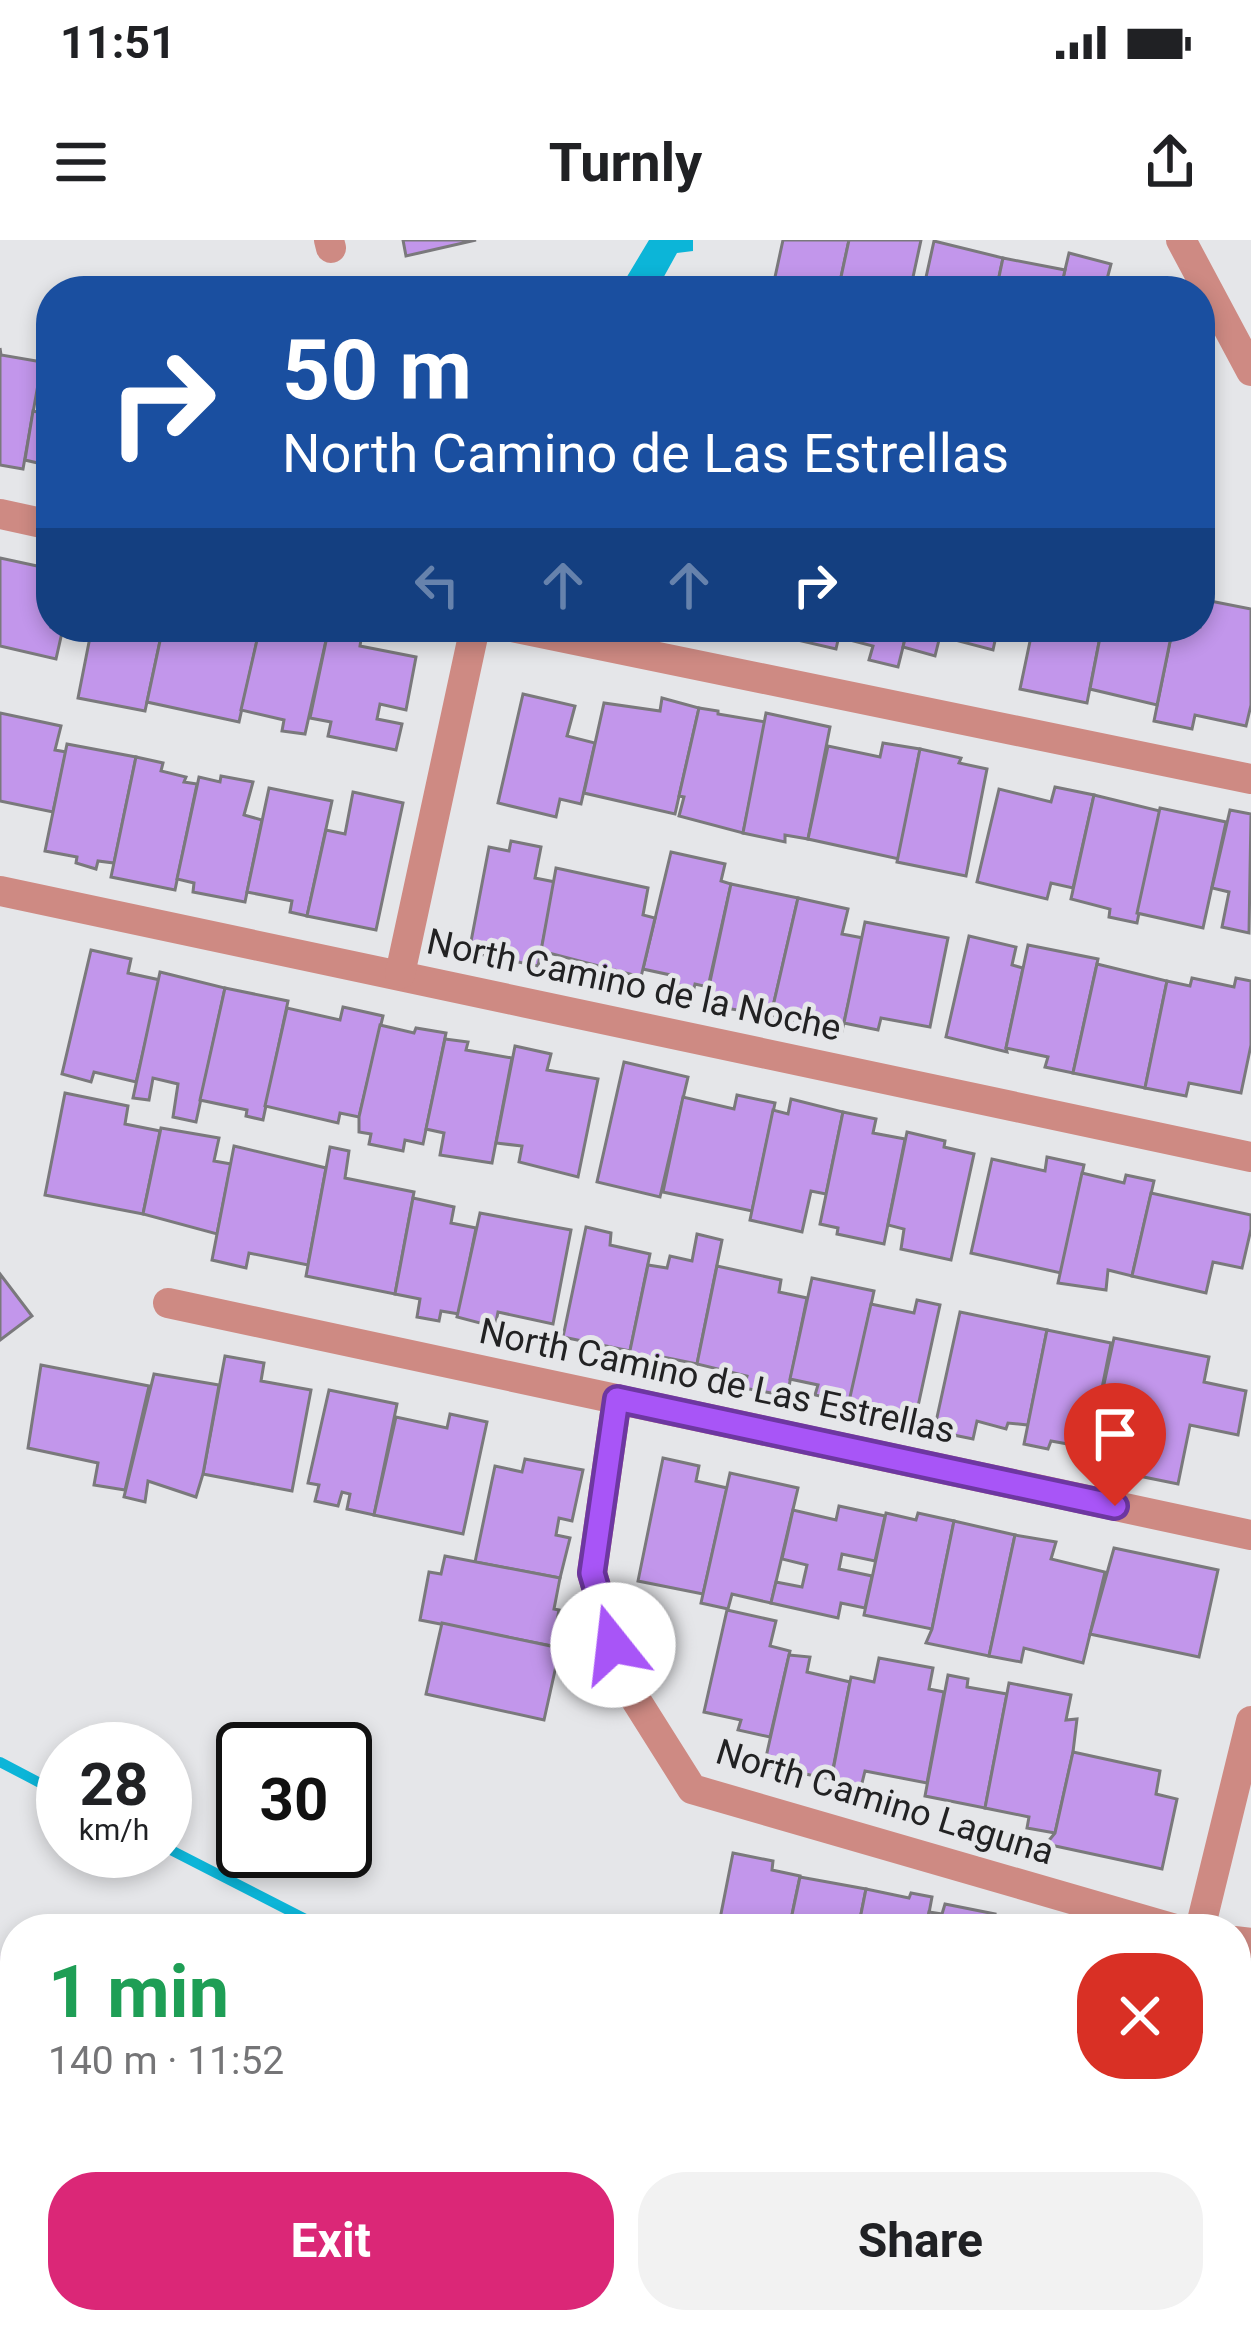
<!DOCTYPE html>
<html lang="en">
<head>
<meta charset="utf-8">
<style>
  :root { --surface:#fff; --page:#f2f2f2; --text:#202124; --muted:#757577; --accent:#db2777 }
  body { margin:0; font-family:Roboto,sans-serif; background:var(--page); color:var(--text); height:100vh; display:flex; flex-direction:column; font-size:45px; white-space:nowrap }
  * { box-sizing:border-box; margin:0 }
  p { font-size:39px; color:var(--muted) }
  .icon { flex:none; width:66px; height:66px; fill:none; stroke:currentColor; stroke-width:2; stroke-linecap:round; stroke-linejoin:round }
  .map { position:relative; flex:1; overflow:hidden }
  .panel { position:absolute; left:0px; top:1674px; width:1251px; height:420px; display:flex; flex-direction:column; background:var(--surface); border-radius:48px 48px 0 0; box-shadow:0 6px 18px #0003 }
  .panel>* { flex:none }
  .banner { position:absolute; left:36px; top:36px; width:1179px; height:366px; border-radius:48px; box-shadow:0 6px 18px #0003; background:#1a4fa0; color:#fff; overflow:hidden }
  .speed { position:absolute; left:36px; top:1482px; display:flex; gap:24px; font-size:60px; font-weight:700; text-align:center }
  .speed>* { display:grid; place-content:center; width:156px; height:156px; border-radius:50%; background:var(--surface); box-shadow:0 6px 18px #0003; line-height:1 }
  .speed small { font-size:30px; font-weight:400 }
  .speed .limit { border:6px solid #111; border-radius:18px; background:#fff; color:#111 }
  .pin { position:absolute; display:grid; place-items:center; width:102px; height:102px; color:#fff; margin:-123px -51px; border-radius:50% 50% 50% 0; rotate:-45deg; box-shadow:0 0 12px #0007 }
  .pin .icon { rotate:45deg }
  .me { position:absolute; width:132px; margin:-66px; rotate:344deg; stroke-linejoin:round; filter:drop-shadow(0 0 9px #0008) }
  .turn { display:flex; align-items:center; gap:42px; height:252px; padding:0 48px; font-size:54px }
  .turn .icon { width:156px; height:156px; stroke-width:2.5 }
  .turn b { display:block; font-size:84px; line-height:102px }
  .lanes { display:flex; align-items:center; height:114px; padding:0 48px; background:#0003; justify-content:center; gap:60px; direction:ltr }
  .lanes .off { opacity:.35 }
  .round { display:grid; place-items:center; flex:none; width:126px; height:126px; border-radius:48px; background:var(--page) }
  .head { display:flex; align-items:center; justify-content:space-between; height:204px; padding:0 48px }
  h1 { font-size:72px; font-weight:700; line-height:90px; color:#1e9e55 }
  .primary-button { display:flex; gap:24px; margin-top:auto; padding:24px 48px }
  .primary-button a { flex:1; height:138px; border-radius:48px; background:var(--accent); color:#fff; font-size:48px; font-weight:700; line-height:138px; text-align:center }
  .primary-button a+a { background:var(--page); color:var(--text) }
  .status { display:flex; justify-content:space-between; align-items:center; height:84px; padding:0 60px; background:var(--surface); direction:ltr }
  .status svg { height:33px; fill:currentColor }
  header { display:flex; justify-content:space-between; align-items:center; height:156px; padding:0 48px; background:var(--surface); font-size:54px; font-weight:700 }
  .map>svg:first-child { display:block }
  .commercial { fill:#e4d7eb }
  .water { fill:#0cb5d8 }
  .lines { fill:none; stroke-linecap:round; stroke-linejoin:round }
  .stream { stroke:#0cb5d8; stroke-width:10 }
  .building { fill:#c296eb; stroke:#7a797c; stroke-width:3 }
  .service { stroke:#ce8a83; stroke-width:16 }
  .minor { stroke:#ce8a83; stroke-width:30 }
  .route-casing { stroke:#6d37a1; stroke-width:30 }
  .route { stroke:#a855f7; stroke-width:21 }
  .labels { text-anchor:middle; dominant-baseline:central; stroke-width:10; stroke-linejoin:round; paint-order:stroke }
  .street-label { font-size:36px; fill:#222223; stroke:#e5e6e9 }
</style>
</head>
<body>
<div class="status"><b>11:51</b><svg viewBox="0 0 49 12"><path d="M0 12V9h3v3zM5 12V6h3v6zM10 12V3h3v9zM15 12V0h3v12zM26 1h20v11H26zM47 4h2v5h-2z"/></svg></div>
<header><svg class="icon" aria-label="menu" viewBox="0 0 24 24"><path d="M4 6h16M4 12h16M4 18h16"/></svg>Turnly<svg class="icon" aria-label="share" viewBox="0 0 24 24"><path d="M12 15V3M7 8l5-5 5 5M5 13v7h14v-7"/></svg></header>
<div class="map">
<svg width="1251" height="2094" viewBox="0 0 1251 2094">
  <rect width="100%" height="100%" fill="#e5e6e9"/>
  <!-- commercial -->
  <path class="commercial" d="M 0,1714 L 15,1718 L 15,2079 L 595,2079 L 599,2094 L 0,2094 Z"/>
  <!-- water -->
  <path class="water" d="M 649,0 L 693,0 L 693,11 L 677,13 L 656,51 L 625,40 Z"/>
  <g class="lines">
    <!-- stream -->
    <g class="stream">
      <path d="M 0,1522 L 63,1555"/>
      <path d="M 165,1607 L 325,1689"/>
      <path d="M 733,2079 L 742,2094"/>
    </g>
  </g>
  <!-- building -->
  <g class="building">
    <path d="M 403,0 L 476,0 L 406,16 Z"/>
    <path d="M 783,0 L 849,0 L 838,51 L 772,51 Z"/>
    <path d="M 849,0 L 921,0 L 910,51 L 838,51 Z"/>
    <path d="M 934,1 L 1003,18 L 996,51 L 923,51 Z"/>
    <path d="M 1069,13 L 1111,24 L 1106,43 L 1137,51 L 1060,51 Z"/>
    <path d="M 1003,18 L 1065,30 L 1060,51 L 996,51 Z"/>
    <path d="M 0,108 L 1,115 L 42,122 L 23,229 L 0,225 Z"/>
    <path d="M 33,171 L 51,175 L 51,226 L 25,220 Z"/>
    <path d="M 0,318 L 51,329 L 51,387 L 92,387 L 91,395 L 63,388 L 56,419 L 0,406 Z"/>
    <path d="M 1200,359 L 1251,369 L 1251,465 L 1246,486 L 1195,475 L 1192,489 L 1154,481 L 1173,387 L 1200,387 Z"/>
    <path d="M 92,387 L 163,387 L 145,471 L 78,458 Z"/>
    <path d="M 163,387 L 260,387 L 239,482 L 147,462 Z"/>
    <path d="M 260,387 L 329,387 L 305,494 L 282,491 L 284,480 L 241,470 Z"/>
    <path d="M 329,387 L 362,393 L 360,406 L 416,417 L 406,470 L 380,464 L 377,479 L 402,484 L 396,510 L 328,496 L 331,482 L 310,478 Z"/>
    <path d="M 769,387 L 841,387 L 836,409 L 767,393 Z"/>
    <path d="M 841,387 L 908,387 L 898,427 L 869,420 L 873,406 L 838,397 Z"/>
    <path d="M 908,387 L 998,387 L 993,410 L 940,396 L 935,416 L 903,407 Z"/>
    <path d="M 1033,387 L 1102,387 L 1087,463 L 1020,449 Z"/>
    <path d="M 1102,387 L 1173,387 L 1157,465 L 1090,449 Z"/>
    <path d="M 523,454 L 575,466 L 567,496 L 595,503 L 581,564 L 560,559 L 556,577 L 498,563 Z"/>
    <path d="M 662,458 L 699,468 L 675,574 L 584,553 L 604,463 L 660,471 Z"/>
    <path d="M 699,468 L 718,471 L 718,474 L 766,482 L 743,593 L 679,576 L 684,557 L 679,556 Z"/>
    <path d="M 0,473 L 61,486 L 55,510 L 66,512 L 53,572 L 0,561 Z"/>
    <path d="M 766,473 L 830,487 L 808,599 L 785,595 L 785,602 L 743,593 Z"/>
    <path d="M 883,503 L 920,509 L 899,619 L 808,599 L 828,506 L 880,517 Z"/>
    <path d="M 67,504 L 136,517 L 114,623 L 98,621 L 96,629 L 76,623 L 77,617 L 45,611 Z"/>
    <path d="M 920,509 L 961,518 L 959,523 L 987,529 L 966,636 L 897,622 Z"/>
    <path d="M 136,517 L 163,523 L 161,531 L 186,537 L 184,542 L 197,544 L 175,650 L 111,637 Z"/>
    <path d="M 221,536 L 253,542 L 244,575 L 262,580 L 245,662 L 193,652 L 194,643 L 177,639 L 199,537 L 220,542 Z"/>
    <path d="M 1055,547 L 1094,555 L 1073,648 L 1051,643 L 1047,659 L 977,642 L 999,549 L 1051,562 Z"/>
    <path d="M 269,548 L 332,561 L 307,676 L 290,672 L 292,661 L 247,652 Z"/>
    <path d="M 353,552 L 403,563 L 376,690 L 307,676 L 326,590 L 345,594 Z"/>
    <path d="M 1094,555 L 1160,571 L 1137,683 L 1109,677 L 1110,669 L 1071,659 Z"/>
    <path d="M 1160,568 L 1226,582 L 1203,688 L 1137,673 Z"/>
    <path d="M 1230,570 L 1251,574 L 1249,693 L 1222,687 L 1229,652 L 1212,648 Z"/>
    <path d="M 511,601 L 541,607 L 535,638 L 555,642 L 538,726 L 469,712 L 489,607 L 509,611 Z"/>
    <path d="M 671,612 L 725,624 L 721,641 L 731,644 L 708,747 L 695,744 L 694,748 L 673,744 L 675,736 L 643,729 Z"/>
    <path d="M 556,628 L 648,648 L 643,675 L 655,678 L 641,737 L 541,711 Z"/>
    <path d="M 731,644 L 798,658 L 771,775 L 705,765 Z"/>
    <path d="M 798,658 L 848,669 L 842,694 L 863,698 L 842,791 L 771,775 Z"/>
    <path d="M 865,682 L 948,698 L 930,787 L 881,778 L 878,790 L 844,783 Z"/>
    <path d="M 969,696 L 1016,707 L 1012,725 L 1023,728 L 1006,808 L 1007,812 L 946,797 Z"/>
    <path d="M 1028,705 L 1098,719 L 1073,833 L 1045,827 L 1048,817 L 1006,808 Z"/>
    <path d="M 91,710 L 131,719 L 128,733 L 160,740 L 136,842 L 94,832 L 91,842 L 62,834 Z"/>
    <path d="M 1097,724 L 1167,741 L 1145,848 L 1073,833 Z"/>
    <path d="M 160,732 L 225,748 L 196,882 L 173,877 L 178,844 L 153,838 L 149,860 L 133,858 Z"/>
    <path d="M 1192,738 L 1234,747 L 1236,738 L 1251,741 L 1251,805 L 1241,853 L 1189,843 L 1186,856 L 1145,848 L 1167,741 L 1190,746 Z"/>
    <path d="M 225,748 L 288,761 L 263,880 L 246,876 L 247,870 L 200,860 Z"/>
    <path d="M 343,767 L 383,776 L 359,877 L 340,873 L 338,883 L 265,866 L 287,768 L 340,780 Z"/>
    <path d="M 380,785 L 414,793 L 416,788 L 446,793 L 423,904 L 405,900 L 403,911 L 369,904 L 371,894 L 359,892 L 359,877 Z"/>
    <path d="M 445,799 L 468,802 L 466,810 L 512,818 L 492,923 L 440,915 L 444,893 L 426,889 Z"/>
    <path d="M 515,806 L 551,814 L 547,830 L 598,839 L 578,937 L 519,922 L 522,906 L 496,903 Z"/>
    <path d="M 624,822 L 688,837 L 660,957 L 597,942 Z"/>
    <path d="M 65,853 L 128,866 L 125,884 L 160,891 L 143,974 L 45,955 Z"/>
    <path d="M 737,855 L 775,863 L 752,971 L 663,952 L 683,857 L 734,869 Z"/>
    <path d="M 791,859 L 843,872 L 826,954 L 811,951 L 802,992 L 750,980 L 773,870 L 788,874 Z"/>
    <path d="M 843,872 L 876,879 L 873,893 L 905,899 L 884,1004 L 837,994 L 838,988 L 820,984 Z"/>
    <path d="M 161,888 L 219,898 L 214,921 L 231,924 L 217,994 L 143,974 Z"/>
    <path d="M 907,892 L 945,901 L 944,907 L 974,914 L 951,1020 L 901,1009 L 904,989 L 888,985 Z"/>
    <path d="M 234,906 L 326,928 L 308,1025 L 249,1013 L 246,1028 L 212,1020 Z"/>
    <path d="M 330,907 L 349,911 L 345,938 L 414,952 L 395,1054 L 306,1036 Z"/>
    <path d="M 1047,917 L 1084,925 L 1061,1033 L 971,1013 L 992,919 L 1045,931 Z"/>
    <path d="M 1082,933 L 1124,943 L 1126,935 L 1154,941 L 1132,1036 L 1108,1030 L 1106,1050 L 1058,1043 Z"/>
    <path d="M 1151,953 L 1251,975 L 1251,989 L 1242,1028 L 1213,1022 L 1206,1053 L 1132,1036 Z"/>
    <path d="M 413,958 L 454,967 L 451,983 L 476,988 L 459,1074 L 441,1071 L 439,1081 L 417,1077 L 420,1059 L 395,1054 Z"/>
    <path d="M 480,973 L 571,990 L 553,1084 L 498,1072 L 495,1087 L 457,1077 Z"/>
    <path d="M 586,987 L 611,993 L 610,1005 L 650,1014 L 630,1111 L 563,1097 Z"/>
    <path d="M 697,994 L 722,1000 L 697,1124 L 663,1117 L 661,1127 L 628,1120 L 648,1025 L 667,1028 L 670,1016 L 692,1021 Z"/>
    <path d="M 717,1026 L 781,1040 L 779,1052 L 807,1058 L 787,1156 L 744,1148 L 747,1136 L 697,1124 Z"/>
    <path d="M 0,1034 L 32,1076 L 0,1100 Z"/>
    <path d="M 812,1038 L 874,1051 L 850,1163 L 815,1155 L 818,1145 L 790,1139 Z"/>
    <path d="M 917,1060 L 940,1065 L 915,1180 L 848,1166 L 871,1064 L 914,1073 Z"/>
    <path d="M 960,1072 L 1047,1090 L 1028,1185 L 1008,1183 L 1006,1189 L 977,1181 L 973,1199 L 934,1191 Z"/>
    <path d="M 1047,1090 L 1111,1103 L 1090,1208 L 1051,1201 L 1048,1209 L 1024,1204 Z"/>
    <path d="M 1114,1098 L 1209,1117 L 1204,1142 L 1246,1151 L 1238,1195 L 1190,1185 L 1178,1244 L 1134,1235 L 1136,1228 L 1088,1218 Z"/>
    <path d="M 225,1116 L 264,1123 L 261,1141 L 311,1150 L 292,1251 L 203,1234 Z"/>
    <path d="M 41,1125 L 149,1146 L 125,1250 L 94,1245 L 98,1223 L 28,1208 Z"/>
    <path d="M 154,1134 L 219,1145 L 203,1234 L 196,1257 L 148,1241 L 145,1262 L 124,1257 Z"/>
    <path d="M 329,1150 L 397,1164 L 374,1275 L 347,1269 L 350,1254 L 342,1252 L 338,1266 L 315,1261 L 319,1245 L 308,1243 Z"/>
    <path d="M 450,1174 L 487,1182 L 463,1294 L 374,1275 L 396,1177 L 447,1188 Z"/>
    <path d="M 663,1218 L 699,1226 L 696,1241 L 727,1248 L 703,1354 L 638,1341 Z"/>
    <path d="M 525,1219 L 583,1230 L 572,1281 L 559,1278 L 556,1295 L 570,1298 L 560,1338 L 475,1322 L 495,1226 L 522,1232 Z"/>
    <path d="M 730,1233 L 798,1248 L 771,1363 L 732,1354 L 728,1369 L 701,1363 Z"/>
    <path d="M 839,1266 L 885,1276 L 875,1321 L 842,1314 L 839,1329 L 872,1336 L 865,1368 L 841,1363 L 838,1378 L 771,1363 L 776,1342 L 802,1347 L 807,1325 L 782,1319 L 793,1270 L 836,1280 Z"/>
    <path d="M 886,1273 L 916,1280 L 918,1273 L 954,1281 L 932,1389 L 864,1375 Z"/>
    <path d="M 954,1281 L 1015,1295 L 989,1416 L 926,1403 L 932,1389 Z"/>
    <path d="M 1015,1295 L 1056,1302 L 1051,1319 L 1105,1332 L 1083,1423 L 1024,1408 L 1021,1422 L 989,1416 Z"/>
    <path d="M 1114,1308 L 1218,1330 L 1199,1417 L 1090,1394 Z"/>
    <path d="M 445,1316 L 560,1338 L 554,1369 L 559,1370 L 552,1406 L 420,1380 L 429,1332 L 441,1334 Z"/>
    <path d="M 727,1370 L 776,1381 L 770,1406 L 790,1411 L 770,1497 L 738,1490 L 741,1480 L 704,1472 Z"/>
    <path d="M 442,1383 L 560,1408 L 544,1480 L 426,1454 Z"/>
    <path d="M 789,1415 L 810,1417 L 807,1432 L 850,1442 L 831,1539 L 764,1526 Z"/>
    <path d="M 879,1418 L 933,1428 L 929,1449 L 944,1452 L 927,1543 L 865,1531 L 861,1547 L 831,1541 L 851,1437 L 874,1442 Z"/>
    <path d="M 948,1435 L 968,1439 L 967,1447 L 1007,1454 L 985,1568 L 925,1556 Z"/>
    <path d="M 1009,1443 L 1071,1455 L 1066,1480 L 1077,1479 L 1073,1512 L 1055,1593 L 1027,1588 L 1029,1577 L 985,1568 Z"/>
    <path d="M 1073,1512 L 1160,1531 L 1156,1554 L 1177,1559 L 1162,1629 L 1046,1604 L 1055,1593 Z"/>
    <path d="M 733,1613 L 773,1621 L 772,1630 L 800,1636 L 789,1689 L 718,1689 Z"/>
    <path d="M 800,1637 L 866,1649 L 858,1689 L 789,1689 Z"/>
    <path d="M 866,1649 L 909,1658 L 911,1653 L 932,1657 L 926,1689 L 858,1689 Z"/>
    <path d="M 945,1664 L 995,1674 L 992,1689 L 926,1689 L 929,1672 L 942,1674 Z"/>
    <path d="M 1236,1836 L 1251,1839 L 1251,1932 L 1236,1928 Z"/>
    <path d="M 1236,1928 L 1251,1932 L 1251,2007 L 1236,2004 Z"/>
    <path d="M 1236,2004 L 1251,2007 L 1251,2094 L 1180,2094 L 1184,2079 L 1236,2079 Z"/>
    <path d="M 453,2079 L 502,2079 L 499,2094 L 450,2094 Z"/>
    <path d="M 889,2079 L 1011,2079 L 1007,2094 L 914,2094 L 887,2086 Z"/>
  </g>
  <g class="lines">
    <!-- service -->
    <g class="service">
      <path d="M 0,1888 L 15,1808"/>
      <path d="M 542,2079 L 545,2094"/>
    </g>
    <!-- minor -->
    <g class="minor">
      <path d="M 329,0 L 331,8"/>
      <path d="M 1181,0 L 1251,131"/>
      <path d="M 0,274 L 51,285"/>
      <path d="M 512,387 L 1251,539"/>
      <path d="M 0,651 L 1251,917"/>
      <path d="M 400,734 L 475,387"/>
      <path d="M 168,1063 L 1251,1295"/>
      <path d="M 617,1159 L 592,1333 L 624,1441 L 692,1549 L 1175,1689"/>
      <path d="M 1200,1689 L 1251,1481"/>
      <path d="M 1236,1701 L 1251,1703"/>
    </g>
  </g>
  <g class="lines">
    <!-- route casing -->
    <g class="route-casing">
      <path id="route" d="M 613,1405 L 592,1333 L 617,1159 L 1115,1266"/>
    </g>
    <!-- route -->
    <use href="#route" class="route"/>
  </g>
  <g class="labels">
    <!-- street labels -->
    <g class="street-label">
      <text transform="translate(634 745) rotate(12)">North Camino de la Noche</text>
      <text transform="translate(717 1141) rotate(12)">North Camino de Las Estrellas</text>
      <text transform="translate(885 1562) rotate(17)">North Camino Laguna</text>
    </g>
  </g>
</svg>
<div class="speed"><div>28<small>km/h</small></div><div class="limit">30</div></div>
<div class="pin" style="left:1115px;top:1266px;background:#d93025"><svg class="icon" aria-label="arrive" viewBox="0 0 24 24"><path d="M6 21V4h12l-3 4 3 4H6"/></svg></div>
<svg class="me" style="left:613px;top:1405px" viewBox="-20 -20 40 40"><circle r="19" fill="#fff"/><path d="M0-13L10 11 0 6-10 11z" fill="#a855f7"/></svg>
<div class="banner">
<div class="turn"><svg class="icon" aria-label="right" viewBox="0 0 24 24"><path d="M7 20v-9h11M14 6l5 5-5 5"/></svg><div><b>50 m</b>North Camino de Las Estrellas</div></div>
<div class="lanes"><svg class="icon off" aria-label="left" viewBox="0 0 24 24"><path d="M17 20v-9H6M10 6l-5 5 5 5"/></svg><svg class="icon off" aria-label="ahead" viewBox="0 0 24 24"><path d="M12 20V5M6 11l6-6 6 6"/></svg><svg class="icon off" aria-label="ahead" viewBox="0 0 24 24"><path d="M12 20V5M6 11l6-6 6 6"/></svg><svg class="icon" aria-label="right" viewBox="0 0 24 24"><path d="M7 20v-9h11M14 6l5 5-5 5"/></svg></div>
</div>
<section class="panel">
<div class="head"><div><h1>1 min</h1><p>140 m · 11:52</p></div><a class="round" style="background:#d93025;color:#fff"><svg class="icon" aria-label="close" viewBox="0 0 24 24"><path d="M6 6l12 12M18 6L6 18"/></svg></a></div>
<div class="primary-button"><a>Exit</a><a>Share</a></div>
</section>
</div>
</body>
</html>
